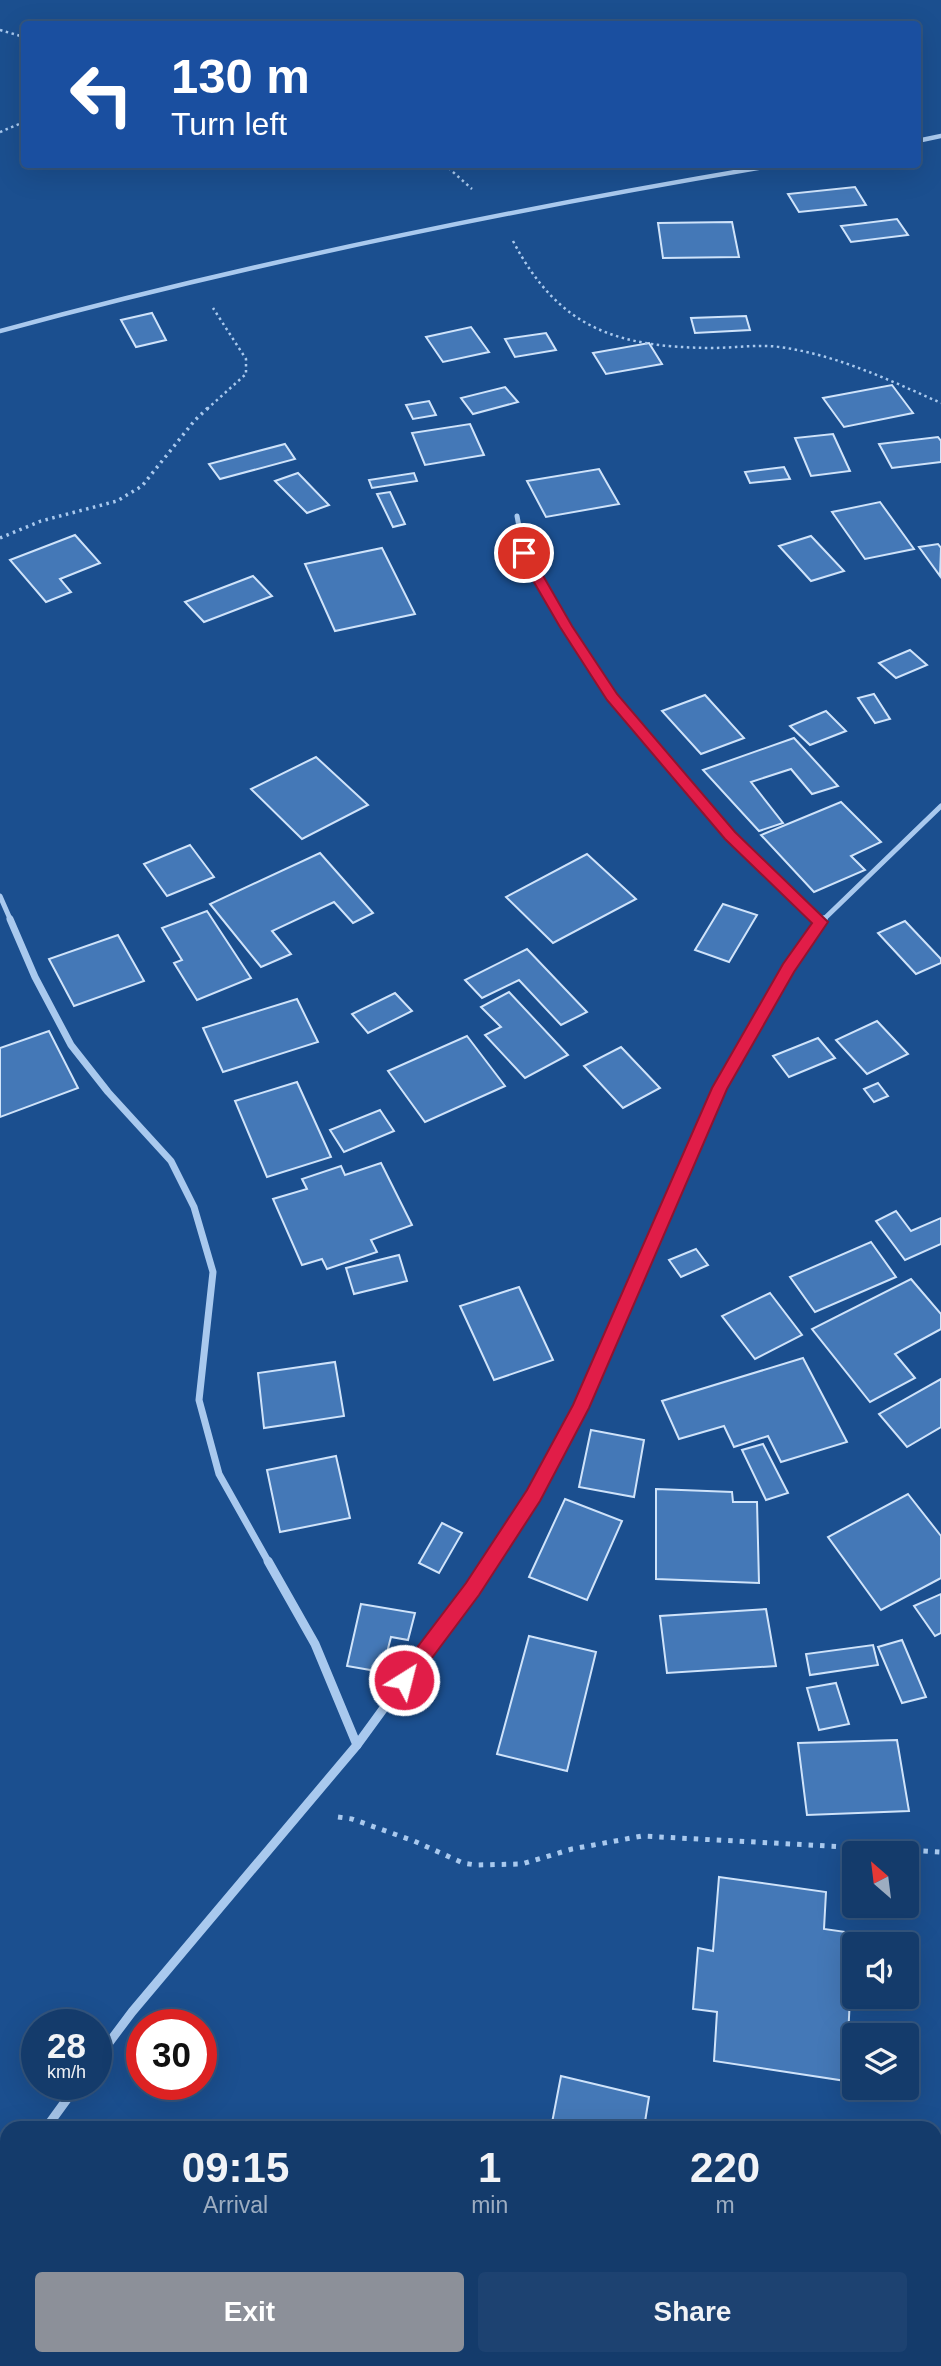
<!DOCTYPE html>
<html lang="en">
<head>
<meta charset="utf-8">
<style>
  :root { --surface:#143b6b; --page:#1d4271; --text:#f1f3f6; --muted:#9dadc1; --line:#33557e; --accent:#8c9099 }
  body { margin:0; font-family:Helvetica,sans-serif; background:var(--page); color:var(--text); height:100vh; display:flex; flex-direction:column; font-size:26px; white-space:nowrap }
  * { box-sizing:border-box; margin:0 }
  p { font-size:23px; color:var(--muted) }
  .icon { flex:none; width:38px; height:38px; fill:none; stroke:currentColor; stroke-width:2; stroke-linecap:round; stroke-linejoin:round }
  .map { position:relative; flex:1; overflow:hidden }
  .drawer { position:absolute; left:0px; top:2121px; width:942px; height:245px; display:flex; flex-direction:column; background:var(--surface); border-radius:21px 21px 0 0; box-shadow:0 7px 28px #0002,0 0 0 2px var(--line) }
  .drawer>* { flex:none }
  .top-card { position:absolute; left:21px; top:21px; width:900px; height:147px; border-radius:7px; box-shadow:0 7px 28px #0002,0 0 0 2px var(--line); background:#1a4fa0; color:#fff; overflow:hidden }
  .needle { width:46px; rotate:332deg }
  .tools { position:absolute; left:842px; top:1841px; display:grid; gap:14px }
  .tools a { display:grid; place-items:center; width:77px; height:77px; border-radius:7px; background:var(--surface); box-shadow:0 7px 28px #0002,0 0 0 2px var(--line); font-size:35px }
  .speed { position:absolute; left:21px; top:2009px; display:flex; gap:14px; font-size:35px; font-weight:700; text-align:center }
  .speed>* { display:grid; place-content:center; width:91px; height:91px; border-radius:50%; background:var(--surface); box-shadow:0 7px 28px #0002,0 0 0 2px var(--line); line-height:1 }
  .speed small { font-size:18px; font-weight:400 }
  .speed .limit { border:10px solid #d22; background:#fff; color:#111 }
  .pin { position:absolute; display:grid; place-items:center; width:60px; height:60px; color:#fff; margin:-30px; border:4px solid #fff; border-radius:50%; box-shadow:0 2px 7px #0007 }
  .me { position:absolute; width:77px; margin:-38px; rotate:36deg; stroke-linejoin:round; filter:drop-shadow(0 0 5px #0008) }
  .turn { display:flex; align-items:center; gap:24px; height:147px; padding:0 35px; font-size:32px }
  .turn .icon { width:91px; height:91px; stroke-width:2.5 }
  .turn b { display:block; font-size:49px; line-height:60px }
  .eta { display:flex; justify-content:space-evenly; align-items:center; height:119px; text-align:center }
  .eta b { font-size:42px; font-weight:700; line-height:49px }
  .button { display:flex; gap:14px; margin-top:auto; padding:14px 35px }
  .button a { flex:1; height:80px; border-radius:7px; background:var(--accent); color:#fff; font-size:28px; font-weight:700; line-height:80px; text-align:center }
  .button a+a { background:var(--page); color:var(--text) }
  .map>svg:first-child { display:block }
  .building { fill:#4478b7; stroke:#cfe3fa; stroke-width:2 }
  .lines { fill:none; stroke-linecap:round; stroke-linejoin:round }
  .path-far2 { stroke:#a9c9ee; stroke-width:2.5; stroke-dasharray:2.5 3.5; stroke-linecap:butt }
  .path-far1 { stroke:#a9c9ee; stroke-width:3.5; stroke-dasharray:2.5 4.5; stroke-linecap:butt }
  .path { stroke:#a9c9ee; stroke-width:5; stroke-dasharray:4.5 7; stroke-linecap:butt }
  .street-far3 { stroke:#a9c9ee; stroke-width:4.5 }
  .street-far2 { stroke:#a9c9ee; stroke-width:5 }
  .street-far1 { stroke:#a9c9ee; stroke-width:7 }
  .street { stroke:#a9c9ee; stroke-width:9 }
  .route { fill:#e11d48; stroke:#92132f; stroke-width:2 }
</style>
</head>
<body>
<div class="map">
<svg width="941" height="2366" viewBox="0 0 941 2366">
  <rect width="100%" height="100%" fill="#1b4f8f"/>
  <!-- building -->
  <g class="building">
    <path d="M 855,187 L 866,205 L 799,212 L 788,194 Z"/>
    <path d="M 897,219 L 908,235 L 851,242 L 841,226 Z"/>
    <path d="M 732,222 L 739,257 L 663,258 L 658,223 Z"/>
    <path d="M 152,313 L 166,340 L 136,347 L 121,320 Z"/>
    <path d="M 746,316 L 750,330 L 695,333 L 691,318 Z"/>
    <path d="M 471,327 L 489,352 L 443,362 L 426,337 Z"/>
    <path d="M 546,333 L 556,350 L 515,357 L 505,339 Z"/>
    <path d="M 649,343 L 662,364 L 606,374 L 593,353 Z"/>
    <path d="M 892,385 L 913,413 L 844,427 L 823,398 Z"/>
    <path d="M 505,387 L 518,402 L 473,414 L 461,398 Z"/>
    <path d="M 429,401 L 436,415 L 413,419 L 406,405 Z"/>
    <path d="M 470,424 L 484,455 L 425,465 L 412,433 Z"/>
    <path d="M 833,434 L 850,471 L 811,476 L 795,438 Z"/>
    <path d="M 938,437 L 941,441 L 941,462 L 892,468 L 879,444 Z"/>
    <path d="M 285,444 L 295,459 L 220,479 L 209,464 Z"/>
    <path d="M 784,467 L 790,479 L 750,483 L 745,472 Z"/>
    <path d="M 599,469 L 619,504 L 546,517 L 527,481 Z"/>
    <path d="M 298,473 L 329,505 L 307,513 L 275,481 Z"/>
    <path d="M 414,473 L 417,481 L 372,488 L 369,480 Z"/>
    <path d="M 390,492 L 405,524 L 393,527 L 377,494 Z"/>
    <path d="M 880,502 L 914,549 L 865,559 L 832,512 Z"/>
    <path d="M 75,535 L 100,563 L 60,579 L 71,592 L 46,602 L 10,560 Z"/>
    <path d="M 811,536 L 844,571 L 811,581 L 779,546 Z"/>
    <path d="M 938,544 L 941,548 L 940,576 L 919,547 Z"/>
    <path d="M 382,548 L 415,614 L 335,631 L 305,564 Z"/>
    <path d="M 253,576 L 272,596 L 204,622 L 185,602 Z"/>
    <path d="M 910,650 L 927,665 L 896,678 L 879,663 Z"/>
    <path d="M 874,694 L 890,719 L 875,723 L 858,698 Z"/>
    <path d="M 705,695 L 744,738 L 701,754 L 662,711 Z"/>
    <path d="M 826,711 L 846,731 L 810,745 L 790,726 Z"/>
    <path d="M 794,738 L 838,786 L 812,794 L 791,769 L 751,782 L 783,823 L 759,831 L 703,770 Z"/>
    <path d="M 316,757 L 368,805 L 302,839 L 251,789 Z"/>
    <path d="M 841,802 L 881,842 L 851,856 L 865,870 L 814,892 L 761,835 Z"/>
    <path d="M 190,845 L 214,877 L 167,896 L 144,864 Z"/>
    <path d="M 320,853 L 373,913 L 353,923 L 334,902 L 272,931 L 291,954 L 261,967 L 210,904 Z"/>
    <path d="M 587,854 L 636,899 L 553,943 L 506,897 Z"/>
    <path d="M 723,904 L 757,915 L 729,962 L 695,950 Z"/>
    <path d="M 207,911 L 251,978 L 197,1000 L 174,963 L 182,960 L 162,928 Z"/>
    <path d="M 905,921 L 941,959 L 941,963 L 916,974 L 878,933 Z"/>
    <path d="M 118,935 L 144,981 L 74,1006 L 49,959 Z"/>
    <path d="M 527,949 L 587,1012 L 561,1025 L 519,980 L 482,998 L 465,980 Z"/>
    <path d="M 509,992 L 568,1055 L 525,1078 L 485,1035 L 501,1027 L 481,1007 Z"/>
    <path d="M 395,993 L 412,1011 L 368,1033 L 352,1014 Z"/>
    <path d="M 297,999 L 318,1042 L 223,1072 L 203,1028 Z"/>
    <path d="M 877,1021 L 908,1054 L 867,1074 L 836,1040 Z"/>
    <path d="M 49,1031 L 78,1088 L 0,1117 L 0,1048 Z"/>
    <path d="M 467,1036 L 505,1086 L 425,1122 L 388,1071 Z"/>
    <path d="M 818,1038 L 835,1058 L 789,1077 L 773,1056 Z"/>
    <path d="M 621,1047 L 660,1088 L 623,1108 L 584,1066 Z"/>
    <path d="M 297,1082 L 331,1157 L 267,1177 L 235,1101 Z"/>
    <path d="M 878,1083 L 888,1096 L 874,1102 L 864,1089 Z"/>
    <path d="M 380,1110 L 394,1131 L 344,1152 L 330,1130 Z"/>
    <path d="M 381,1163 L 412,1225 L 371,1240 L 377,1252 L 327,1269 L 322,1259 L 302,1265 L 273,1199 L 307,1189 L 302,1179 L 341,1166 L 345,1175 Z"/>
    <path d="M 896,1211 L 911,1231 L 941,1218 L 941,1244 L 905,1260 L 876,1221 Z"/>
    <path d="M 871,1242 L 896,1277 L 815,1312 L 790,1277 Z"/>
    <path d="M 696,1249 L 708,1265 L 681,1277 L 669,1260 Z"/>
    <path d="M 399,1255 L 407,1281 L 354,1294 L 346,1268 Z"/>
    <path d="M 911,1279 L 941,1314 L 941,1329 L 895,1354 L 915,1378 L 870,1402 L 812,1329 Z"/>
    <path d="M 519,1287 L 553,1360 L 494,1380 L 460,1306 Z"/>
    <path d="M 770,1293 L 802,1335 L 755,1359 L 722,1316 Z"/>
    <path d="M 803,1358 L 847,1442 L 781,1462 L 768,1436 L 734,1447 L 724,1426 L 679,1439 L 662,1401 Z"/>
    <path d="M 335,1362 L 344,1416 L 264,1428 L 258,1373 Z"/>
    <path d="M 941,1379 L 941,1427 L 907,1447 L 879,1414 Z"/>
    <path d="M 591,1430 L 644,1440 L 634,1497 L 579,1487 Z"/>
    <path d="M 763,1444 L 788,1493 L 766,1500 L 742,1450 Z"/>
    <path d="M 336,1456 L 350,1518 L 280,1532 L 267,1470 Z"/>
    <path d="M 656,1489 L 732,1492 L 733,1502 L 757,1502 L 759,1583 L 656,1579 Z"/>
    <path d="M 908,1494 L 941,1536 L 941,1578 L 881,1610 L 828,1537 Z"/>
    <path d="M 565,1499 L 622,1521 L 587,1600 L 529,1577 Z"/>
    <path d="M 442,1523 L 462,1533 L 439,1573 L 419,1563 Z"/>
    <path d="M 941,1594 L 941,1633 L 935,1636 L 914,1606 Z"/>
    <path d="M 361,1604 L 415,1613 L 408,1640 L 391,1637 L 382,1672 L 347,1666 Z"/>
    <path d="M 766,1609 L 776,1666 L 667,1673 L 660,1616 Z"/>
    <path d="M 529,1636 L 596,1652 L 567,1771 L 497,1754 Z"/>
    <path d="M 902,1640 L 926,1697 L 902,1703 L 878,1647 Z"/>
    <path d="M 873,1645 L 878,1665 L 810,1675 L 806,1654 Z"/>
    <path d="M 836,1683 L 849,1724 L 819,1730 L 807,1688 Z"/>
    <path d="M 897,1740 L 909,1811 L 807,1815 L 798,1743 Z"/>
    <path d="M 719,1877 L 826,1892 L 824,1929 L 853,1933 L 846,2081 L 714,2061 L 717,2012 L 693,2009 L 698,1948 L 713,1951 Z"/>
    <path d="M 561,2076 L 649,2097 L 644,2128 L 551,2128 Z"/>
  </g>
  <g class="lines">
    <!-- path-far2 -->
    <g class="path-far2">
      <path d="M 0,30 L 24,37"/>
      <path d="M 0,132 L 24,122"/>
      <path d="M 444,164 L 472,189"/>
      <path d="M 513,241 C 559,329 617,347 711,348 C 734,348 757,344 780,347 C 837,355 889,380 941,403"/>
      <path d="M 207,409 L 246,374 L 246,359 L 213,308"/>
    </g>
    <!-- path-far1 -->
    <path class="path-far1" d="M 0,538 L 41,521 L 117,501 L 142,486 L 195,420 L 209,407"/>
    <!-- path -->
    <path class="path" d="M 338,1817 L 352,1819 L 414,1841 L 463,1863 L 476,1865 L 522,1864 L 572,1849 L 642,1836 L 941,1852"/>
    <!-- street-far3 -->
    <g class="street-far3">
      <path d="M 917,141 L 941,136"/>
      <path d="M 0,331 C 258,261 519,208 782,164"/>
    </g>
    <!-- street-far2 -->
    <g class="street-far2">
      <path d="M 517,516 L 524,553 L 566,627 L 612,697 L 730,835 L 820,921"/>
      <path d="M 0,896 L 11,921"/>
      <path d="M 822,921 L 941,806"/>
    </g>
    <!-- street-far1 -->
    <g class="street-far1">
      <path d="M 10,919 L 35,977 L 71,1045 L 108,1092 L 171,1161 L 194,1207 L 213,1272 L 199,1400 L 219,1474 L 269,1563"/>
      <path d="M 818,919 L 821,922"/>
      <path d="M 490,1563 L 534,1496 L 580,1408 L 720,1088 L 788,968 L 824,919"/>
    </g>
    <!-- street -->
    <g class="street">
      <path d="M 268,1561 L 315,1644 L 357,1745"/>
      <path d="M 96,2060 L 132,2012 L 357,1745 L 491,1561"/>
      <path d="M 46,2128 L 78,2084"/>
      <path d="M 0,2198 L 7,2186"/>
    </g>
  </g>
  <!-- route -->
  <path class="route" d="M 524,549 L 530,553 L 572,626 L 617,694 L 735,832 L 828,922 L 794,972 L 727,1089 L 589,1408 L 540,1501 L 479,1595 L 411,1686 L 404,1689 L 397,1686 L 395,1680 L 397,1674 L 466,1583 L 527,1490 L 573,1405 L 712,1088 L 783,964 L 812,923 L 725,839 L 607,700 L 560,627 L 517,553 Z"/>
</svg>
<div class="tools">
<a><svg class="needle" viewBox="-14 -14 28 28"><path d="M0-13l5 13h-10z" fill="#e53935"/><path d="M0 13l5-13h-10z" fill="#9dadc1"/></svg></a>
<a><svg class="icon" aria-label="sound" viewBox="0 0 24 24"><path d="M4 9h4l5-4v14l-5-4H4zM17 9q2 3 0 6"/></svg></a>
<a><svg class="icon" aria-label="layers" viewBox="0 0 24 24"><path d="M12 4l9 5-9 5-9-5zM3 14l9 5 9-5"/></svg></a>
</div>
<div class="speed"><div>28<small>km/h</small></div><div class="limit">30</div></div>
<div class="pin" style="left:524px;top:553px;background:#d93025"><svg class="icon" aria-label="arrive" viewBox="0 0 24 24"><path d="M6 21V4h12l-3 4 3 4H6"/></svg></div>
<svg class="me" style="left:404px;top:1680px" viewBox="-20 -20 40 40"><circle r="17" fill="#e11d48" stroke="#fff" stroke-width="3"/><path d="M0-11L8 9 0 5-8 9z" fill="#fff"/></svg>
<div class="top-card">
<div class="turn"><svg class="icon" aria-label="left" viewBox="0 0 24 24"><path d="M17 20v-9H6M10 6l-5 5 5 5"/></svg><div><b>130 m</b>Turn left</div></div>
</div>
<section class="drawer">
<div class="eta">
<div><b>09:15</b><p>Arrival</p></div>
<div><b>1</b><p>min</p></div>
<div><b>220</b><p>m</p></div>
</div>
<div class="button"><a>Exit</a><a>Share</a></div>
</section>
</div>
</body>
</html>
